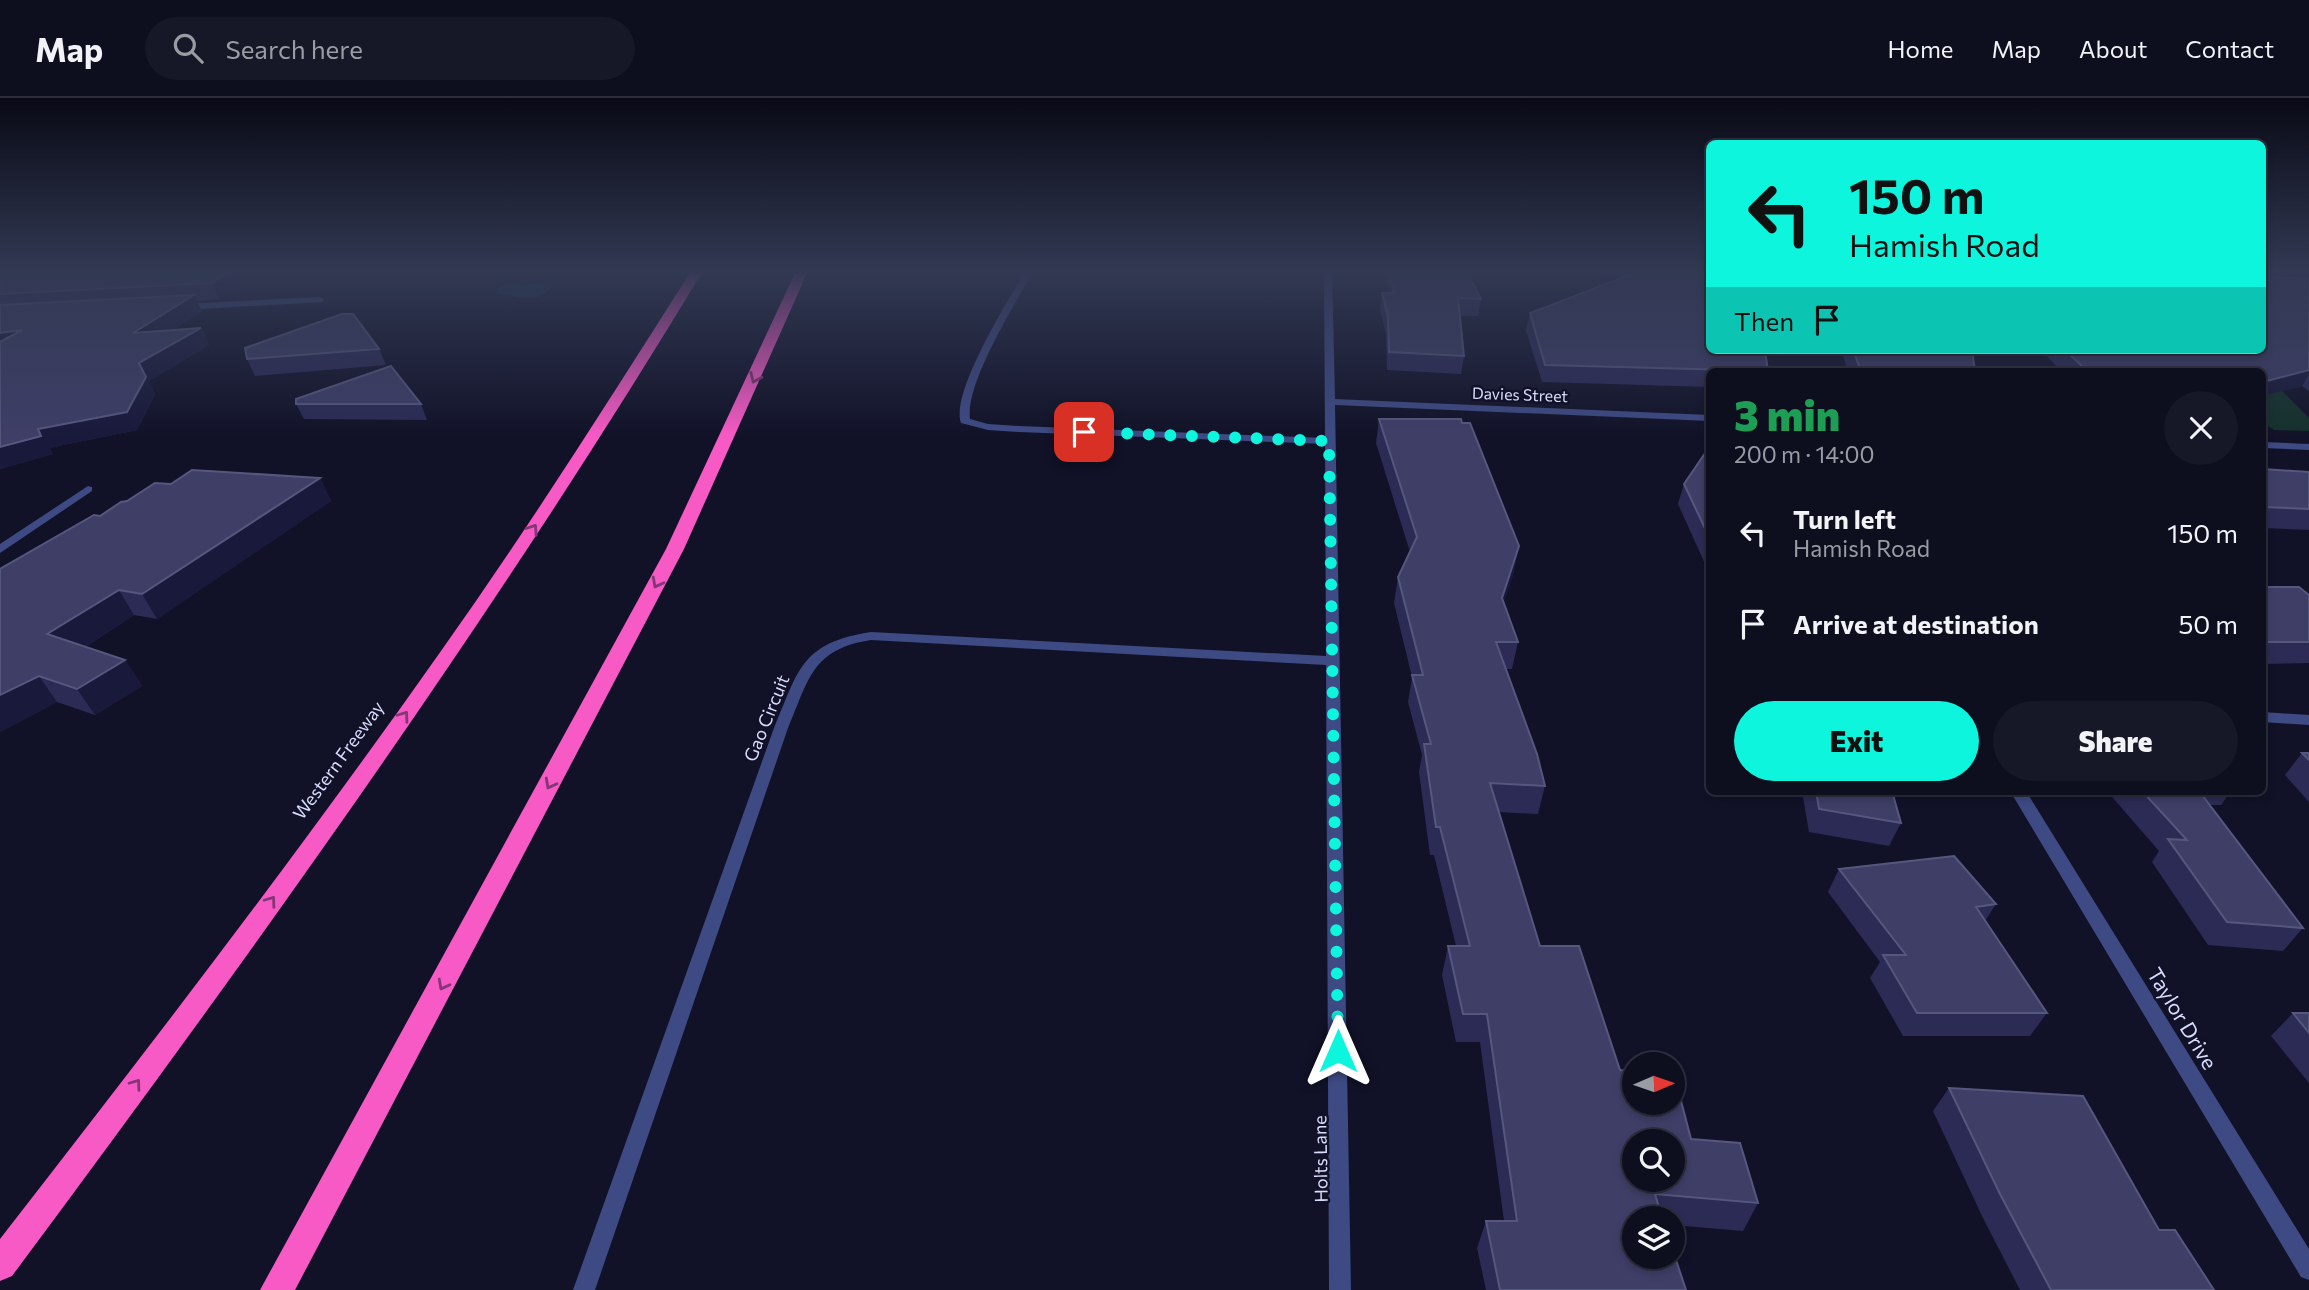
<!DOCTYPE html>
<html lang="en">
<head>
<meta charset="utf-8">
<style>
  :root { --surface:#0d0e1e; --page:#161727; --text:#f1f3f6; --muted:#9a9ca4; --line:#2d2e3c; --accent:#0ef5de }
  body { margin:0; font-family:Commissioner,sans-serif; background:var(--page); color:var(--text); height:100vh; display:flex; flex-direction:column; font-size:26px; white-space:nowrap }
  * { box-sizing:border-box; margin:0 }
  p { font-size:23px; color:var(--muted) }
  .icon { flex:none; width:38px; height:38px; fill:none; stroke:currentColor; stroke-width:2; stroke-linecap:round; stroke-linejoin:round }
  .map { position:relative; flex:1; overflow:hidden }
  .panel { position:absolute; left:1706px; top:270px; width:560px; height:427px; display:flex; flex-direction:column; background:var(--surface); border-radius:10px; box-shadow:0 4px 10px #0003,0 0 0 2px var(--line) }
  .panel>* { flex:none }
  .hud { position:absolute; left:1706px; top:42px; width:560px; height:214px; border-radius:10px; box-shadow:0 4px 10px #0003,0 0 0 2px var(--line); background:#0ef5de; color:#111; overflow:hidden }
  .needle { width:46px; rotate:88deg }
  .tools { position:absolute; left:1622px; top:954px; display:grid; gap:14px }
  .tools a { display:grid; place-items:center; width:63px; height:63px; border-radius:50%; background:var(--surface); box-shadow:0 4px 10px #0003,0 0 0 2px var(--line); font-size:35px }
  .pin { position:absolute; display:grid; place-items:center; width:60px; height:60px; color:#fff; margin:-30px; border-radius:14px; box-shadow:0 4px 10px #0006 }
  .me { position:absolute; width:77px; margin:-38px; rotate:0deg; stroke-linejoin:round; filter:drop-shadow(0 0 5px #0008) }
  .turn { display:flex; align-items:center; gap:24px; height:147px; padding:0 28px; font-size:32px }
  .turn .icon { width:91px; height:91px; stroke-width:2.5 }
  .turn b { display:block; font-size:49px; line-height:60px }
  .then { display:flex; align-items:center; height:66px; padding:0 28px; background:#0003; gap:14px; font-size:26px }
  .round { display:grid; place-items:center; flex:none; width:74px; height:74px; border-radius:37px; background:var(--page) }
  .summary { display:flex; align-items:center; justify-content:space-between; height:119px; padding:0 28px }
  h1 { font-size:42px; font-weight:800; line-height:52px; color:#1e9e55 }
  .action { display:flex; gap:14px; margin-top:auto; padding:14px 28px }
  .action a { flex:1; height:80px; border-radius:42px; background:var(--accent); color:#111; font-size:28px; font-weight:800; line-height:80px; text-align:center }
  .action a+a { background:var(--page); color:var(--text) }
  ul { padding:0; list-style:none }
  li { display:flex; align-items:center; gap:21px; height:91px; padding:0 28px }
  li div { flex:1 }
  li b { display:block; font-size:26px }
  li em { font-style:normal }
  header { display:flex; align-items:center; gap:42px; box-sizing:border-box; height:98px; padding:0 35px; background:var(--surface); border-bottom:2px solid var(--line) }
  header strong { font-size:33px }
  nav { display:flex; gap:38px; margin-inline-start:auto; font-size:24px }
  .search { width:490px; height:63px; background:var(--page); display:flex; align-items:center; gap:18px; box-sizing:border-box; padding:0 24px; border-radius:38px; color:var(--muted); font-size:26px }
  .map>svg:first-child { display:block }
  .green { fill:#14312b }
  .water { fill:#0f2f49 }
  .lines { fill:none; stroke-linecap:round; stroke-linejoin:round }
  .street { fill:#3e4a84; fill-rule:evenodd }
  .highway { fill:#f85ac5; fill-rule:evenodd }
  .wall { fill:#2b2b55 }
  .shaded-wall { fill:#19193b }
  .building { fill:#3e3e67; stroke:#56577e; stroke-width:2; fill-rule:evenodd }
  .oneway { stroke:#843676 }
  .route { stroke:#0ef5de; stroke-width:12; stroke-dasharray:0 21.6 }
  .labels { text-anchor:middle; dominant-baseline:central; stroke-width:5; stroke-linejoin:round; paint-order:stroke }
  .far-street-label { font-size:16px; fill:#d9dcfd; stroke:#111228 }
  .street-label { font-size:18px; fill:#d9dcfd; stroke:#111228 }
  .near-street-label { font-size:21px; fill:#d9dcfd; stroke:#111228 }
</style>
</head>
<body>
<header>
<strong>Map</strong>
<div class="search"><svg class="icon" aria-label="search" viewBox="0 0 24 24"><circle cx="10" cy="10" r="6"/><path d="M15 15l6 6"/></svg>Search here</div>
<nav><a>Home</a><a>Map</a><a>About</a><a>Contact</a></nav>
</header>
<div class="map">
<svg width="2309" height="1192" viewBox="0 0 2309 1192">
  <rect width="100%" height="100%" fill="#111228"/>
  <!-- green -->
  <path class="green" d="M 2263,274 L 2309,320 L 2309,333 L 2274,332 L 2263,325 Z"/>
  <!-- water -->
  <path class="water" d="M 511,185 C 525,189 538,184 552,186 C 545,207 513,199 496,195 L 499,189 Z"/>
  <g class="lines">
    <!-- street -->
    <g class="street">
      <path d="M 1025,173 L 1033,173 C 1015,207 965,285 970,321 L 988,326 L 1019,328 L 1325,340 L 1324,173 L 1332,173 L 1335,301 L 1710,317 L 1710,323 L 1335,307 L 1351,1192 L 1329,1192 L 1326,567 L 871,542 C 812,551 809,581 788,630 L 595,1192 L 573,1192 L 774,630 C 799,571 801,545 871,534 L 1326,558 L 1325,346 L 1019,334 L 988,332 L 961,325 C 950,295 1008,203 1025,173 Z"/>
      <path d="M 320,199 L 324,202 L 323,204 L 181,212 L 177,209 L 181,206 Z"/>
      <path d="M 2263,344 L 2309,346 L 2309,352 L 2263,350 Z"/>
      <path d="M 88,388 L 92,389 L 92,393 L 0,455 L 0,446 Z"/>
      <path d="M 2263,614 L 2309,617 L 2309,627 L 2263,624 Z"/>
      <path d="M 2010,693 L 2026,693 L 2309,1151 L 2309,1182 L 2301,1179 Z"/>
    </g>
    <!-- highway -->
    <g class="highway">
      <path d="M 691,173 L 703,173 C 492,522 255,851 12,1178 L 0,1183 L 0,1141 C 151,947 300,753 441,553 C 529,429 610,301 691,173 Z"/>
      <path d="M 796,173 L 808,173 L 684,451 L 295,1192 L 260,1192 L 666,451 Z"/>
    </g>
  </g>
  <!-- wall -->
  <g class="wall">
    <path d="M 0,173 L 263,173 L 219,201 L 196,203 L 202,213 L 173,232 L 201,230 L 209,247 L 149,283 L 155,296 L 137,332 L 49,350 L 53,356 L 0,371 Z"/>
    <path d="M 1385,173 L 1467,173 L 1481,201 L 1478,218 L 1460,218 L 1464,258 L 1461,276 L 1387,272 L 1386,236 L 1380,212 L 1382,195 L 1389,195 Z"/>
    <path d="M 1588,173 L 1710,173 L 1768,273 L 1710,273 L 1710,289 L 1542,284 L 1526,232 L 1530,215 L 1623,180 Z"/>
    <path d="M 2263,173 L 2309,173 L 2309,293 L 2302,288 L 2263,298 L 2263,273 L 2061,273 L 2041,252 L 2263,252 Z"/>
    <path d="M 379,251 L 386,267 L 255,278 L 247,261 Z"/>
    <path d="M 1841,252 L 1972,252 L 1975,273 L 1848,273 Z"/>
    <path d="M 296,306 L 421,306 L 427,322 L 304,321 Z"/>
    <path d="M 1379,321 L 1514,474 L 1503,505 L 1518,544 L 1512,571 L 1506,571 L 1545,688 L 1538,716 L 1499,714 L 1540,848 L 1620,972 L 1758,1105 L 1743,1133 L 1673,1127 L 1673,1120 L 1634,1120 L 1686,1192 L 1486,1192 L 1477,1150 L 1486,1123 L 1504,1123 L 1480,944 L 1456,944 L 1442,877 L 1448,848 L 1456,848 L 1434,757 L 1430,757 L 1419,674 L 1422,657 L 1408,604 L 1412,579 L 1394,505 L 1398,479 L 1410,454 L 1376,345 Z"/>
    <path d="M 1710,348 L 1710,487 L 1706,468 L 1678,406 L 1684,386 Z"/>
    <path d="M 2263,371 L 2309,374 L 2309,432 L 2263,430 Z"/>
    <path d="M 320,380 L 331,403 L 157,521 L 134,517 L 85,549 L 125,562 L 142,588 L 95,617 L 57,604 L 0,634 L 100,418 L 127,403 L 171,386 Z"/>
    <path d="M 2263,489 L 2309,497 L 2309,565 L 2263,566 Z"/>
    <path d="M 2302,655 L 2309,655 L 2309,704 L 2285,677 Z"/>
    <path d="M 1802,693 L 1892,693 L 1901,725 L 1889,748 L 1809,734 Z"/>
    <path d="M 2107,693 L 2231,693 L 2221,707 L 2209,707 L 2303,830 L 2283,853 L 2208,847 L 2152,764 L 2159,753 Z"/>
    <path d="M 1839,771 L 1996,806 L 1985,823 L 2047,915 L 2030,938 L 1903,938 L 1870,880 L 1880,864 L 1828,794 Z"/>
    <path d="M 2293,915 L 2309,915 L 2309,985 L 2271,938 Z"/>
    <path d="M 1949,990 L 2214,1192 L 2020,1192 L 1982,1118 L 1933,1013 Z"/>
  </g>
  <!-- shaded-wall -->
  <g class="shaded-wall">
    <path d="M 231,173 L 263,173 L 219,201 L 212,185 Z"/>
    <path d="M 194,197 L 202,213 L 142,252 L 133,235 Z"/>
    <path d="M 201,230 L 209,247 L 149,283 L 155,296 L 137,332 L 49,350 L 53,356 L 0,371 L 0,349 L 38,331 L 139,265 Z"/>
    <path d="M 22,232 L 0,253 L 0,235 Z"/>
    <path d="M 2309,272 L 2309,276 L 2302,288 L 2263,298 L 2263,284 Z"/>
    <path d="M 320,380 L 331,403 L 157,521 L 142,496 Z"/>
    <path d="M 1519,448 L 1514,474 L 1496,527 L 1502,500 Z"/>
    <path d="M 119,492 L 134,517 L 64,562 L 47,536 Z"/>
    <path d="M 125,562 L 142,588 L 95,617 L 77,591 Z"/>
    <path d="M 39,578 L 57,604 L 0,634 L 0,597 Z"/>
  </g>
  <!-- building -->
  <g class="building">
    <path d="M 0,173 L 231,173 L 212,185 L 0,196 Z"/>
    <path d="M 1390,173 L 1467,173 L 1481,201 L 1458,200 L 1464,258 L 1389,254 L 1388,218 L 1382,195 L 1394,195 Z"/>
    <path d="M 1640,173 L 1710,173 L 1710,252 L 1765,252 L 1768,273 L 1545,267 L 1530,215 Z"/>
    <path d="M 2263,173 L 2271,173 L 2270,179 L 2309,181 L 2309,272 L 2263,284 L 2263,273 L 2087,273 L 2065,252 L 2263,252 Z"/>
    <path d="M 194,197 L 133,235 L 201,230 L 139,265 L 146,279 L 127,314 L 38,331 L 41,338 L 0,349 L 0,244 L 22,232 L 0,235 L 0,207 Z"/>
    <path d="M 342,216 L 353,216 L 379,251 L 247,261 L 245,250 Z"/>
    <path d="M 1853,252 L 1972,252 L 1975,273 L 1861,273 Z"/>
    <path d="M 391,268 L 421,306 L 296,306 L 296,301 Z"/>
    <path d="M 1379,321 L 1461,321 L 1462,325 L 1470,325 L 1519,448 L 1502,500 L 1518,544 L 1496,544 L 1537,656 L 1545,688 L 1490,685 L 1540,848 L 1579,848 L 1620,972 L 1634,973 L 1634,1004 L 1673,1004 L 1673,976 L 1674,976 L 1691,1041 L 1740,1045 L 1758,1105 L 1655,1096 L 1662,1120 L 1634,1120 L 1634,1158 L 1673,1158 L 1673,1153 L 1686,1192 L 1500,1192 L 1486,1123 L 1517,1123 L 1487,916 L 1463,916 L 1448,848 L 1470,848 L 1440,729 L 1436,729 L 1424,646 L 1431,646 L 1412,577 L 1423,577 L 1398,479 L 1417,439 ZM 1634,1043 L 1673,1043 L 1673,1082 L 1634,1082 Z"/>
    <path d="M 1710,348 L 1710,441 L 1684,386 Z"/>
    <path d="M 2263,371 L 2309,374 L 2309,411 L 2263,409 Z"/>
    <path d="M 192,372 L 320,380 L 142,496 L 119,492 L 47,536 L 125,562 L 77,591 L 39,578 L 0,597 L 0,471 L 94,417 L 100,418 L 121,404 L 127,403 L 155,385 L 171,386 Z"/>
    <path d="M 2263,489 L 2299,489 L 2309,497 L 2309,544 L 2263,544 Z"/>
    <path d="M 2302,655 L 2309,655 L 2309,662 Z"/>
    <path d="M 1816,693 L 1892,693 L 1901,725 L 1819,711 Z"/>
    <path d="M 2142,693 L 2199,693 L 2303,830 L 2227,824 L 2168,741 L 2187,742 Z"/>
    <path d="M 1954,758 L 1996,806 L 1976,809 L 2047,915 L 1917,915 L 1883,857 L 1906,857 L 1839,771 Z"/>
    <path d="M 2293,915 L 2309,915 L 2309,935 Z"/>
    <path d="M 1949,990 L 2083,998 L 2159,1132 L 2175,1132 L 2214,1192 L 2051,1192 L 2000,1096 Z"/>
  </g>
  <!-- one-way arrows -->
  <defs><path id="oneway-chevron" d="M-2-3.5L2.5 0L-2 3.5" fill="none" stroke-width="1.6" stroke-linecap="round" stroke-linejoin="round" transform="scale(1.75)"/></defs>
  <g class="oneway">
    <use href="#oneway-chevron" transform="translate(755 280) rotate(114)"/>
    <use href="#oneway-chevron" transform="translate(533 431) rotate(-56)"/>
    <use href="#oneway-chevron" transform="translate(657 485) rotate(118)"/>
    <use href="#oneway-chevron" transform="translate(404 618) rotate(-54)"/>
    <use href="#oneway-chevron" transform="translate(550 686) rotate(118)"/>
    <use href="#oneway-chevron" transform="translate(271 803) rotate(-54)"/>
    <use href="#oneway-chevron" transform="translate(443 887) rotate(118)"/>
    <use href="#oneway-chevron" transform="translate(136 986) rotate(-54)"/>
  </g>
  <!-- sky -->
  <linearGradient id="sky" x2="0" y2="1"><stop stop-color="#090a16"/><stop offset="0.51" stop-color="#323953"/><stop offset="1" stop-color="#323953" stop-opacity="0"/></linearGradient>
  <rect width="2309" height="340" fill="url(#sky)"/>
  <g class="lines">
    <!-- route -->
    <path class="route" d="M 1084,334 L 1329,343 L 1338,953"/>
  </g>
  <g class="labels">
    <!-- far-street labels -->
    <g class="far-street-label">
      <text transform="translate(1520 296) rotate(2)">Davies Street</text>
    </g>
    <!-- street labels -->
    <g class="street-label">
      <text transform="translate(766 620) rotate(-68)">Gao Circuit</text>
      <text transform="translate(338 662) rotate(-54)">Western Freeway</text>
      <text transform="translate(1320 1061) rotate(-91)">Holts Lane</text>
    </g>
    <!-- near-street labels -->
    <g class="near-street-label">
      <text transform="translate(2183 920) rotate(59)">Taylor Drive</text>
    </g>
  </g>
</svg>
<div class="tools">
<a><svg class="needle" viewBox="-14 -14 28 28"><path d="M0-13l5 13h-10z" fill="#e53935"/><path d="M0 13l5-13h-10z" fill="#9a9ca4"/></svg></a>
<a><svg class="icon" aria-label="search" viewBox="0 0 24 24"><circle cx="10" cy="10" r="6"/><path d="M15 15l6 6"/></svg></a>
<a><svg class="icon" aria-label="layers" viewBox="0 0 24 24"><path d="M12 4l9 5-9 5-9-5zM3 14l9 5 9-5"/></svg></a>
</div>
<div class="pin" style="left:1084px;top:334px;background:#d93025"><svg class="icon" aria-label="arrive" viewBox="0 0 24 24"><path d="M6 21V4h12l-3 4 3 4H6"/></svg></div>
<svg class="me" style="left:1338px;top:953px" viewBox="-20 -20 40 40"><path d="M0-17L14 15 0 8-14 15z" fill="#0ef5de" stroke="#fff" stroke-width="4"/></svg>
<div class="hud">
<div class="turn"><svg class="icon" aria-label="left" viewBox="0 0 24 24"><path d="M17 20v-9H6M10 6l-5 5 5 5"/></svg><div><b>150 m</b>Hamish Road</div></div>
<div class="then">Then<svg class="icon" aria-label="arrive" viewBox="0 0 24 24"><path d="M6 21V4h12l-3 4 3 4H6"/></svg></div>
</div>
<section class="panel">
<div class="summary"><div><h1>3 min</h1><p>200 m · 14:00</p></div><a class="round"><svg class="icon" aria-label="close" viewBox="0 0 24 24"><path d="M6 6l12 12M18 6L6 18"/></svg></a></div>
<ul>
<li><svg class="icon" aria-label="left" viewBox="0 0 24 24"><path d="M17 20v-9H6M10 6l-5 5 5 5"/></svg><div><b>Turn left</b><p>Hamish Road</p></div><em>150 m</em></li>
<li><svg class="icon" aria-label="arrive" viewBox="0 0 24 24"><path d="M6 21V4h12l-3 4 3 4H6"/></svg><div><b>Arrive at destination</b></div><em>50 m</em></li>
</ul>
<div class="action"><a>Exit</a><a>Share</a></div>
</section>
</div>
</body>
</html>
